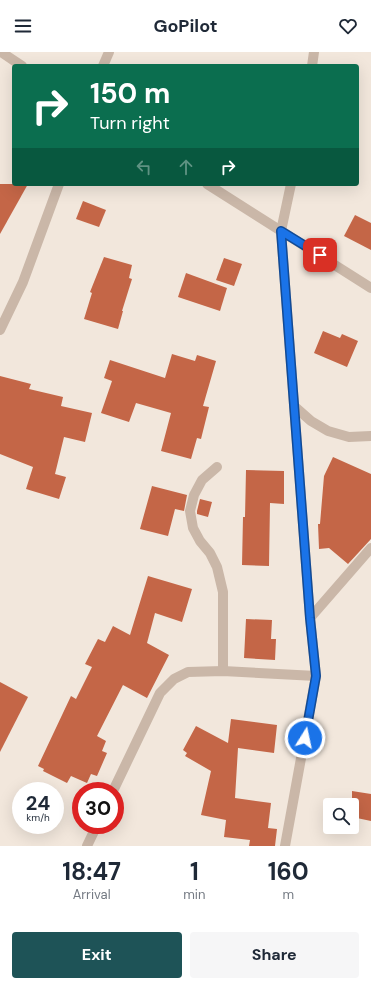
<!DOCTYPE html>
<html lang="en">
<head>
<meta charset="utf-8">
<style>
  :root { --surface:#fff; --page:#f6f6f7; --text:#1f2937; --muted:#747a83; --accent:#1e5357 }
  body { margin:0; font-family:"DM Sans",sans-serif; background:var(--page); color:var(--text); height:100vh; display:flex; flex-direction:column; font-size:15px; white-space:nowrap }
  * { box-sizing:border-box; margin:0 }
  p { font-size:13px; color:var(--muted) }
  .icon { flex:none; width:22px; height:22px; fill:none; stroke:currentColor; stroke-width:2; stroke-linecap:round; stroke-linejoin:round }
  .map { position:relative; height:794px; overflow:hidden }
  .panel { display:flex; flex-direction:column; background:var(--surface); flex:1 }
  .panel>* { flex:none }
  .hud { position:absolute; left:12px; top:12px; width:347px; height:122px; border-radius:4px; box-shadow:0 4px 16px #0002; background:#0b6e4f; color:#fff; overflow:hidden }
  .controls { position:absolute; left:323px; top:746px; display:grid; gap:8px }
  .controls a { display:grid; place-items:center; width:36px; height:36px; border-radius:4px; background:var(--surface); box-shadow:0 4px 16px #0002; font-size:20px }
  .speed { position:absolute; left:12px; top:730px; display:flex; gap:8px; font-size:20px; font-weight:700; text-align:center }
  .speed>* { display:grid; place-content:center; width:52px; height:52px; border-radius:50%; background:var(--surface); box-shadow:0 4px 16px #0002; line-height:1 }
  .speed small { font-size:10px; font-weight:400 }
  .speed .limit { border:6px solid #d22; background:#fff; color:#111 }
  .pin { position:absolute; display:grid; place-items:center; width:34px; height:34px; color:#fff; margin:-17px; border-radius:8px; box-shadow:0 2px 6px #0006 }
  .me { position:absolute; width:44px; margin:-22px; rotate:10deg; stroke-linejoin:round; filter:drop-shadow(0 0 3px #0008) }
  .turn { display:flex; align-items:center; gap:14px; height:84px; padding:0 12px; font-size:18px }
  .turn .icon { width:52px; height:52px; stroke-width:2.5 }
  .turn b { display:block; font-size:28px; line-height:34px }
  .lanes { display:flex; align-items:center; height:38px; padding:0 12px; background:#0003; justify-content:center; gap:20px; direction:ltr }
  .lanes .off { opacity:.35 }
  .eta { display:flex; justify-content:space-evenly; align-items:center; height:68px; text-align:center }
  .eta b { font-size:24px; font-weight:700; line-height:28px }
  .primary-button { display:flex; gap:8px; margin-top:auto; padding:8px 12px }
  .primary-button a { flex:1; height:46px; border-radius:4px; background:var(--accent); color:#fff; font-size:16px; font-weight:700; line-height:46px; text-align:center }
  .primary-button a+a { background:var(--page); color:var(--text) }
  header { display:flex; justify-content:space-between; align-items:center; height:52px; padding:0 12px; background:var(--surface); font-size:18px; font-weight:700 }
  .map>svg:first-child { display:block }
  .building { fill:#c46647 }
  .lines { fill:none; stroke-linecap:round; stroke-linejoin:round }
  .minor { stroke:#cab7a8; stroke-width:10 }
  .route-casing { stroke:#114b97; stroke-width:10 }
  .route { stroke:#1a73e8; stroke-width:7 }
</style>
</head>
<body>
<header><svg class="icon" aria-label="menu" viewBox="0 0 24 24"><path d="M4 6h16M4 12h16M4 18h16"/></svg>GoPilot<svg class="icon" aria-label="heart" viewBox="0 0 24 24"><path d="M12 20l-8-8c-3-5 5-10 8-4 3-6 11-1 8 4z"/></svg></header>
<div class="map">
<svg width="371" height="794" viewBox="0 0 371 794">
  <rect width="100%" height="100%" fill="#f2e7dc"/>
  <!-- building -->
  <g class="building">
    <path d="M 0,132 L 28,132 L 0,182 Z"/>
    <path d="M 83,149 L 106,158 L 99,175 L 76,167 Z"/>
    <path d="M 355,163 L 371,171 L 371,198 L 344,184 Z"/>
    <path d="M 104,205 L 132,213 L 129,226 L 132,227 L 122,259 L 123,259 L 118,277 L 84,267 L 92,241 L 90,240 Z"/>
    <path d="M 224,206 L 242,212 L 234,234 L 216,228 Z"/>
    <path d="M 186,221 L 227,236 L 220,259 L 178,245 Z"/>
    <path d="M 323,279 L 340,286 L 342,282 L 358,289 L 347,315 L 314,301 Z"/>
    <path d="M 172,302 L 195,309 L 197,303 L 216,309 L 203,354 L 209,355 L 201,387 L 197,386 L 191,407 L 161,399 L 171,361 L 136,351 L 129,370 L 101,361 L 112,329 L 104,326 L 110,308 L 165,326 Z"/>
    <path d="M 0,324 L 31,332 L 29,337 L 63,345 L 61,354 L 92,361 L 85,390 L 64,385 L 55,422 L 66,425 L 59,447 L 26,437 L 33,415 L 0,402 Z"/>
    <path d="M 333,405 L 371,422 L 371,487 L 348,512 L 329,496 L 319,497 L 318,472 L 320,472 L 324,424 Z"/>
    <path d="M 246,418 L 284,419 L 284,452 L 270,451 L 269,514 L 242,513 L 243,465 L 245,465 Z"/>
    <path d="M 152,434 L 187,443 L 184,459 L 175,457 L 168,484 L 140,477 Z"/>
    <path d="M 200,447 L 212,450 L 208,465 L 197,462 L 197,459 Z"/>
    <path d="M 148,524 L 192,537 L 182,570 L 155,561 L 147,591 L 169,603 L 147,646 L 123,633 L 97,684 L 106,689 L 102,699 L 107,701 L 97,724 L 91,722 L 87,731 L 71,724 L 67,731 L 43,719 L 44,717 L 38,714 L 71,644 L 76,647 L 92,615 L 85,612 L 98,587 L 105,590 L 113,574 L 130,583 Z"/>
    <path d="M 246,567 L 272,568 L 271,587 L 276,587 L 275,608 L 244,606 Z"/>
    <path d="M 0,630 L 28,645 L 0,700 Z"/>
    <path d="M 231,667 L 277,673 L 274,701 L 238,696 L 235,746 L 271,751 L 268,776 L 277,777 L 275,794 L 249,794 L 250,788 L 224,785 L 226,768 L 201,763 L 211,719 L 185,704 L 187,701 L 183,698 L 196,674 L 228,691 Z"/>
    <path d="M 352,739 L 371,742 L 371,769 L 352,765 Z"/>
  </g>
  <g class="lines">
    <!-- minor -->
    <g class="minor">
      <path d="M 1,0 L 22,14"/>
      <path d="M 103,14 L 109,0"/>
      <path d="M 312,14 L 314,0"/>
      <path d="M 207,132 L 371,236"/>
      <path d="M 0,278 L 23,230 L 59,132"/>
      <path d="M 294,354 L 311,369 L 328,379 L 349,385 L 371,384"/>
      <path d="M 217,415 L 202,428 L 194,443 L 190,459 L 193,476 L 200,489 L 210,501 L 217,515 L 223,540 L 223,619"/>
      <path d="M 310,566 L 371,496"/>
      <path d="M 113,739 L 160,641 L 174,627 L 188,620 L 223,619 L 316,624"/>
      <path d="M 87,794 L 97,773"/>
      <path d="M 285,794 L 316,624 L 310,566 L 281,179 L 291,132"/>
    </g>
  </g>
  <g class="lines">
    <!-- route casing -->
    <g class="route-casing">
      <path id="route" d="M 305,686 L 316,624 L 310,566 L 281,179 L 320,203"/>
    </g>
    <!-- route -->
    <use href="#route" class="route"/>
  </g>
</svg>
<div class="controls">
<a><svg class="icon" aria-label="search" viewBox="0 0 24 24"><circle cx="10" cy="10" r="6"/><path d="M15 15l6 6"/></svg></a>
</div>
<div class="speed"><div>24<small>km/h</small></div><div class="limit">30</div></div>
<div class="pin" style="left:320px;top:203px;background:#d93025"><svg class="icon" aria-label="arrive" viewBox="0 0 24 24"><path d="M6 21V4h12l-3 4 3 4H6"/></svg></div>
<svg class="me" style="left:305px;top:686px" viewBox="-20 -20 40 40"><circle r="17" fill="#1a73e8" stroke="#fff" stroke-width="3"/><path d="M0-11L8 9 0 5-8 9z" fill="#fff"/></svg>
<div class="hud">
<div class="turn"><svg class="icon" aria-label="right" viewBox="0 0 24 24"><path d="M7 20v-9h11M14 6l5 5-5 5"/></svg><div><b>150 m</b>Turn right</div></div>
<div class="lanes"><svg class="icon off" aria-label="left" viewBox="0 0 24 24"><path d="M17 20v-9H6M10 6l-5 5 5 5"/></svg><svg class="icon off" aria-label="ahead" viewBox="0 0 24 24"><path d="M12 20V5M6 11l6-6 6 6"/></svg><svg class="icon" aria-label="right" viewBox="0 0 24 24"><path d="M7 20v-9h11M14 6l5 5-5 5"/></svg></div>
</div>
</div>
<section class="panel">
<div class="eta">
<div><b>18:47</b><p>Arrival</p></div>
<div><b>1</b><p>min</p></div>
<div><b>160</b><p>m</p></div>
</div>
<div class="primary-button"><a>Exit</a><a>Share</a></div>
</section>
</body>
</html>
